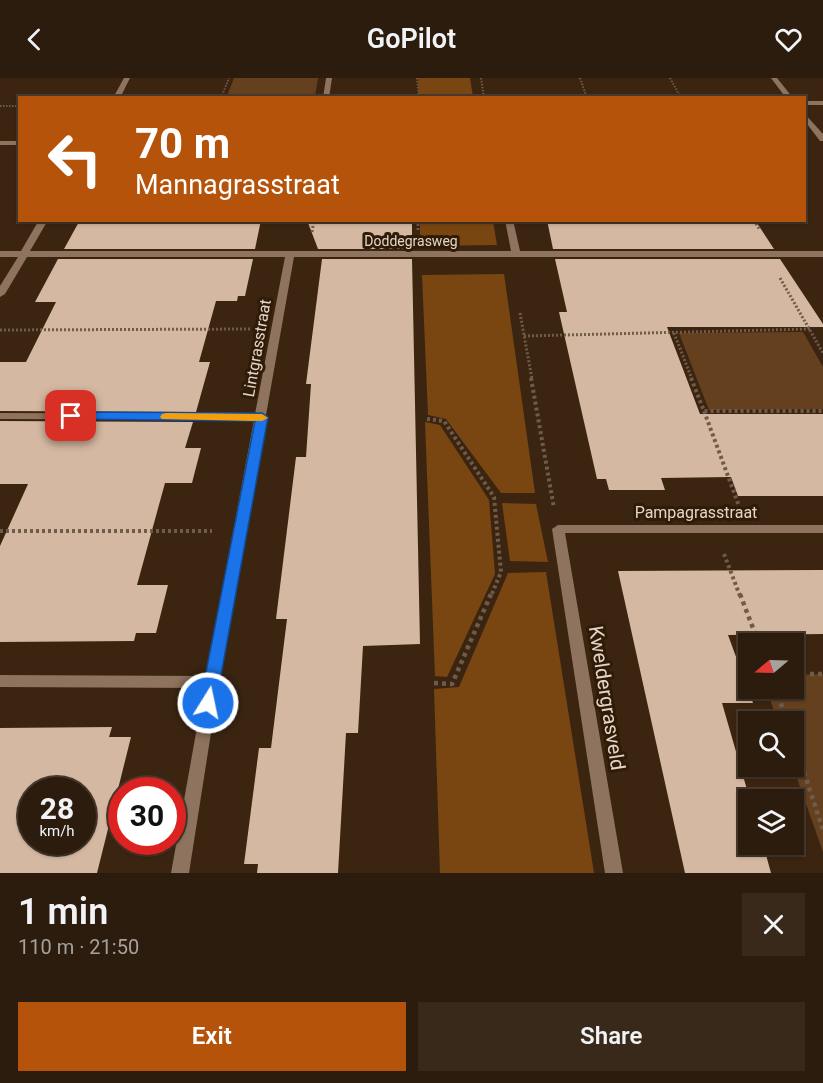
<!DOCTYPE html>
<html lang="en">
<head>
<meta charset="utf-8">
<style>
  :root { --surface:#2c1c0d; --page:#38291b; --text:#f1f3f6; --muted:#a6a19d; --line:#483a2e; --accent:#b45309 }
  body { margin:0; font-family:Roboto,sans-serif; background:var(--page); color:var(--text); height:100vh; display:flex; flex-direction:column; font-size:22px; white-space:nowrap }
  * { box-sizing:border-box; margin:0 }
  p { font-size:20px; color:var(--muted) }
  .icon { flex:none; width:33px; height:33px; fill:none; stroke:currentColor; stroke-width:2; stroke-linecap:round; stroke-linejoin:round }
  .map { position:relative; height:795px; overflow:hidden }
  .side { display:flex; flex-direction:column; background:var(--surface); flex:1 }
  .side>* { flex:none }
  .guide { position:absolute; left:18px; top:18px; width:788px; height:126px; border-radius:0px; box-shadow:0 2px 4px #0004,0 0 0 2px var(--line); background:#b45309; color:#fff; overflow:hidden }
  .needle { width:39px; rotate:251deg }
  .fabs { position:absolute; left:738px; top:555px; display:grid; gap:12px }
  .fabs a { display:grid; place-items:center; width:66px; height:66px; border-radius:0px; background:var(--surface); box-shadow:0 2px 4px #0004,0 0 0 2px var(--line); font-size:30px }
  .speed { position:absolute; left:18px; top:699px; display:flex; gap:12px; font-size:30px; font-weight:700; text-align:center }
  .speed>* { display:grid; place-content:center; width:78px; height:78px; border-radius:50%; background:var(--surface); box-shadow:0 2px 4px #0004,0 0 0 2px var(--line); line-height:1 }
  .speed small { font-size:15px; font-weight:400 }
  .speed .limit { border:9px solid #d22; background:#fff; color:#111 }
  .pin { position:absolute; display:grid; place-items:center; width:51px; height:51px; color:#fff; margin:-26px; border-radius:12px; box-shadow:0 3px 9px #0006 }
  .me { position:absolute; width:66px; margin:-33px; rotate:10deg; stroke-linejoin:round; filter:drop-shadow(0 0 4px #0008) }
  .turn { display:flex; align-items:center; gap:21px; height:126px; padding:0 18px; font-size:27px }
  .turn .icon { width:78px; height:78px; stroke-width:2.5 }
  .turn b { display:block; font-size:42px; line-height:51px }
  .round { display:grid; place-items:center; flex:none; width:63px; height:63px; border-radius:0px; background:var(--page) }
  .head { display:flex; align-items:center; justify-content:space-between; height:102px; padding:0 18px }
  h1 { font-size:36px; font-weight:600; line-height:45px }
  .primary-button { display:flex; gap:12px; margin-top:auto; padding:12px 18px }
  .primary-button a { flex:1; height:69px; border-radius:0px; background:var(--accent); color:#fff; font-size:24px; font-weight:600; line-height:69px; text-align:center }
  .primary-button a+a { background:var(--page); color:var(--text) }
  header { display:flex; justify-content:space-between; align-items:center; height:78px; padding:0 18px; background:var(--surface); font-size:27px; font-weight:600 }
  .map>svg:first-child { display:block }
  .green { fill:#65401f }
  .forest { fill:#794611 }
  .building { fill:#d5b8a1; fill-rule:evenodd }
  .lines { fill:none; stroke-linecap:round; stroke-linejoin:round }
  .path-far3 { stroke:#6f5b4a; stroke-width:2; stroke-dasharray:1.5 1.5; stroke-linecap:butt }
  .path-far2 { stroke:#6f5b4a; stroke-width:3; stroke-dasharray:2 2; stroke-linecap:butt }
  .path-far1 { stroke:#6f5b4a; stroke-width:4; stroke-dasharray:3 3; stroke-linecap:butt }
  .path { stroke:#6f5b4a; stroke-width:4.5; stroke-dasharray:4 4; stroke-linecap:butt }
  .street { fill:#8e735e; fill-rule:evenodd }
  .route { fill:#1a73e8; stroke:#114b97; stroke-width:1.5 }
  .slow { fill:#f59e0b }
  .labels { text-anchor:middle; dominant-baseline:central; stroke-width:6; stroke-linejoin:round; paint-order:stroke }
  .far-street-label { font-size:14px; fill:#e3d5c9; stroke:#301b07 }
  .street-label { font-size:16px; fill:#e3d5c9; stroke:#301b07 }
  .near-street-label { font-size:20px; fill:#e3d5c9; stroke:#301b07 }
</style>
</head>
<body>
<header><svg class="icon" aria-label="back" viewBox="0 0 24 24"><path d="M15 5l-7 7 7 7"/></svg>GoPilot<svg class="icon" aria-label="heart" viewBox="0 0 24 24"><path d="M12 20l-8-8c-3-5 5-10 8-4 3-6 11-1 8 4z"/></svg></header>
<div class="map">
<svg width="823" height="795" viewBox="0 0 823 795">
  <rect width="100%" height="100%" fill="#3b2511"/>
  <!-- green -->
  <g class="green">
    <path d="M 234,0 L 318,0 L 315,18 L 227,18 Z"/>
    <path d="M 803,254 L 823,289 L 823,331 L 709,332 L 679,255 Z"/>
    <path d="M 823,596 L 823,774 L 793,689 L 794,644 L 778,643 L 766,611 L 794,610 L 794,597 Z"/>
  </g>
  <!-- forest -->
  <g class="forest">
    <path d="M 418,0 L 470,0 L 473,19 L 419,19 Z"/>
    <path d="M 420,143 L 493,143 L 497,167 L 420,168 Z"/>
    <path d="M 504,196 L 535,415 L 501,415 L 446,341 L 428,337 L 422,197 Z"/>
    <path d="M 425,344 L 440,347 L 489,422 L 495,496 L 447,599 L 435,598 Z"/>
    <path d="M 502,425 L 536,426 L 548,484 L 510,483 Z"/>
    <path d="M 546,494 L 594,795 L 440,795 L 434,611 L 459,609 L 508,495 Z"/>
  </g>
  <!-- building -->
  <g class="building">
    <path d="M 80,142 L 261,142 L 255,171 L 64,171 Z"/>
    <path d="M 307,142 L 412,145 L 412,171 L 318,171 Z"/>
    <path d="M 547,142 L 755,142 L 774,171 L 553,171 Z"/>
    <path d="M 58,181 L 253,181 L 245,218 L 238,218 L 237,223 L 216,223 L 199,284 L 210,284 L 196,334 L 0,333 L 0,284 L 26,284 L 56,224 L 35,224 Z"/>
    <path d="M 322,181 L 412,181 L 420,566 L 363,568 L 358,655 L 346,655 L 338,795 L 257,795 L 258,786 L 244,786 L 259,670 L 271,670 L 287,541 L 276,541 L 296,379 L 306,379 L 311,306 L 306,306 Z"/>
    <path d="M 555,181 L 780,181 L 823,246 L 823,249 L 667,249 L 700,336 L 823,336 L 823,418 L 738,418 L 731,399 L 661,400 L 665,412 L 609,412 L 606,401 L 597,401 L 559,234 L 567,234 Z"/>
    <path d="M 0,343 L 193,344 L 185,370 L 201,370 L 192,405 L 165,405 L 137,507 L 168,507 L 156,555 L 136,555 L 134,563 L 0,564 L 0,468 L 28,406 L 0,406 Z"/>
    <path d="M 823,492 L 823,556 L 728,557 L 753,625 L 722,625 L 750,722 L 748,766 L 763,766 L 771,795 L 685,795 L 618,493 Z"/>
    <path d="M 112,649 L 109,659 L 131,659 L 97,795 L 0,795 L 0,650 ZM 32,712 L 82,712 L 82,764 L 32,764 Z"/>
  </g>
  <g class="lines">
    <!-- path-far3 -->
    <g class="path-far3">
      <path d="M 417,0 L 419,20"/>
      <path d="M 481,0 L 484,20"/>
      <path d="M 580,0 L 587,20"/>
      <path d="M 670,0 L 681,20"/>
      <path d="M 221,20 L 229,0"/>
      <path d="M 0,28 L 20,28"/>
    </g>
    <!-- path-far2 -->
    <g class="path-far2">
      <path d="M 418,142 L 418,153"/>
      <path d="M 754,142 L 760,152"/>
      <path d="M 312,154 L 314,142"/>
      <path d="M 780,200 L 823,275"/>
      <path d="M 520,235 L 532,301"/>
      <path d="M 0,252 L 252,251"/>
      <path d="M 674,255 L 692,301"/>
      <path d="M 524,258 L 810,251"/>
    </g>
    <!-- path-far1 -->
    <g class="path-far1">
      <path d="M 531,300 L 554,430"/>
      <path d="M 691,300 L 704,333 L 823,333"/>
      <path d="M 704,333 L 739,428"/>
      <path d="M 427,341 L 444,343 L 494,419 L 501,494 L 491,518"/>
      <path d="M 0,453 L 212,453"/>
      <path d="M 724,476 L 740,518"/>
    </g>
    <!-- path -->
    <g class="path">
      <path d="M 740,516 L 759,566"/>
      <path d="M 794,596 L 823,596"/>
      <path d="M 434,605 L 452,606 L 491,516"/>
      <path d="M 776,610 L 787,644"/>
      <path d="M 794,664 L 823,752"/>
    </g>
    <!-- street -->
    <g class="street">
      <path d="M 124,0 L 130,0 L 120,20 L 113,20 Z"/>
      <path d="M 326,0 L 332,0 L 329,20 L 323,20 Z"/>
      <path d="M 771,0 L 777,0 L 793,20 L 786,20 Z"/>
      <rect x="804" y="23" width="19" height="4"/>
      <path d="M 804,35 L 823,56 L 823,63 L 820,63 L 804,42 Z"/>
      <rect x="0" y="63" width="20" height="4"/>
      <path d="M 39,142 L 48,142 L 30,173 L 511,173 L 505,142 L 513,142 L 520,173 L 823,173 L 823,179 L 294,179 L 266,337 L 268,339 L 266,341 L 219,604 L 189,795 L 171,795 L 204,610 L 0,609 L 0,597 L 206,598 L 254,342 L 0,341 L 0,335 L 255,336 L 285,179 L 27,179 L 5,216 L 0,219 L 0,208 L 18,179 L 0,179 L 0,173 L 21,173 Z"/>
      <path d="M 558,447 L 823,447 L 823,455 L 565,455 L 623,795 L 605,795 L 552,451 Z"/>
    </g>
  </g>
  <!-- route -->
  <path class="route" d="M 71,334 L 262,335 L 268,339 L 215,630 L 208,632 L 202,630 L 200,625 L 255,343 L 67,341 L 65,338 Z"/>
  <!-- slow -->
  <path class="slow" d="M 166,335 L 262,336 L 268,340 L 262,343 L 162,341 L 160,339 L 162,336 Z"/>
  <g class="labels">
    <!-- far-street labels -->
    <g class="far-street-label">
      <text x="411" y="163">Doddegrasweg</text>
    </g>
    <!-- street labels -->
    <g class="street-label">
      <text transform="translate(257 270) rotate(-80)">Lintgrasstraat</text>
      <text x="696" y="434">Pampagrasstraat</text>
    </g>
    <!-- near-street labels -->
    <g class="near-street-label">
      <text transform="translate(607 620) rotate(81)">Kweldergrasveld</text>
    </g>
  </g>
</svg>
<div class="fabs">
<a><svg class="needle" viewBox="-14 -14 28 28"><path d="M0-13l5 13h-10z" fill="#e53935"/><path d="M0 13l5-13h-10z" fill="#a6a19d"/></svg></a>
<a><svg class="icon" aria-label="search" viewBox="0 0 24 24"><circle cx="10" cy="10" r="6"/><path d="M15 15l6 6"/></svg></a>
<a><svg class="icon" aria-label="layers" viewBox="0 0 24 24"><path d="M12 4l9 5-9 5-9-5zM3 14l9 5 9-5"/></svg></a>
</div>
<div class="speed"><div>28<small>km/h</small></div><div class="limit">30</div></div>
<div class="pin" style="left:71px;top:338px;background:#d93025"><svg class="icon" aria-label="arrive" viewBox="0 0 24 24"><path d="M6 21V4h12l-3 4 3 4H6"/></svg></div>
<svg class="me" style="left:208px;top:625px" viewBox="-20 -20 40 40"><circle r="17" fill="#1a73e8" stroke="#fff" stroke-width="3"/><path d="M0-11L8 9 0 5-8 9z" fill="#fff"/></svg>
<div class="guide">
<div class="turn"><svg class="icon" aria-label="left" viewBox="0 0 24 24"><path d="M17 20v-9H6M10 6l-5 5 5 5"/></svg><div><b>70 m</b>Mannagrasstraat</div></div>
</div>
</div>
<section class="side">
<div class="head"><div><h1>1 min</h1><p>110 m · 21:50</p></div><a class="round"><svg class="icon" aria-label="close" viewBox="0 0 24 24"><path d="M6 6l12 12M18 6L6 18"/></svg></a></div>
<div class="primary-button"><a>Exit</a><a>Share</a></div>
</section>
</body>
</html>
